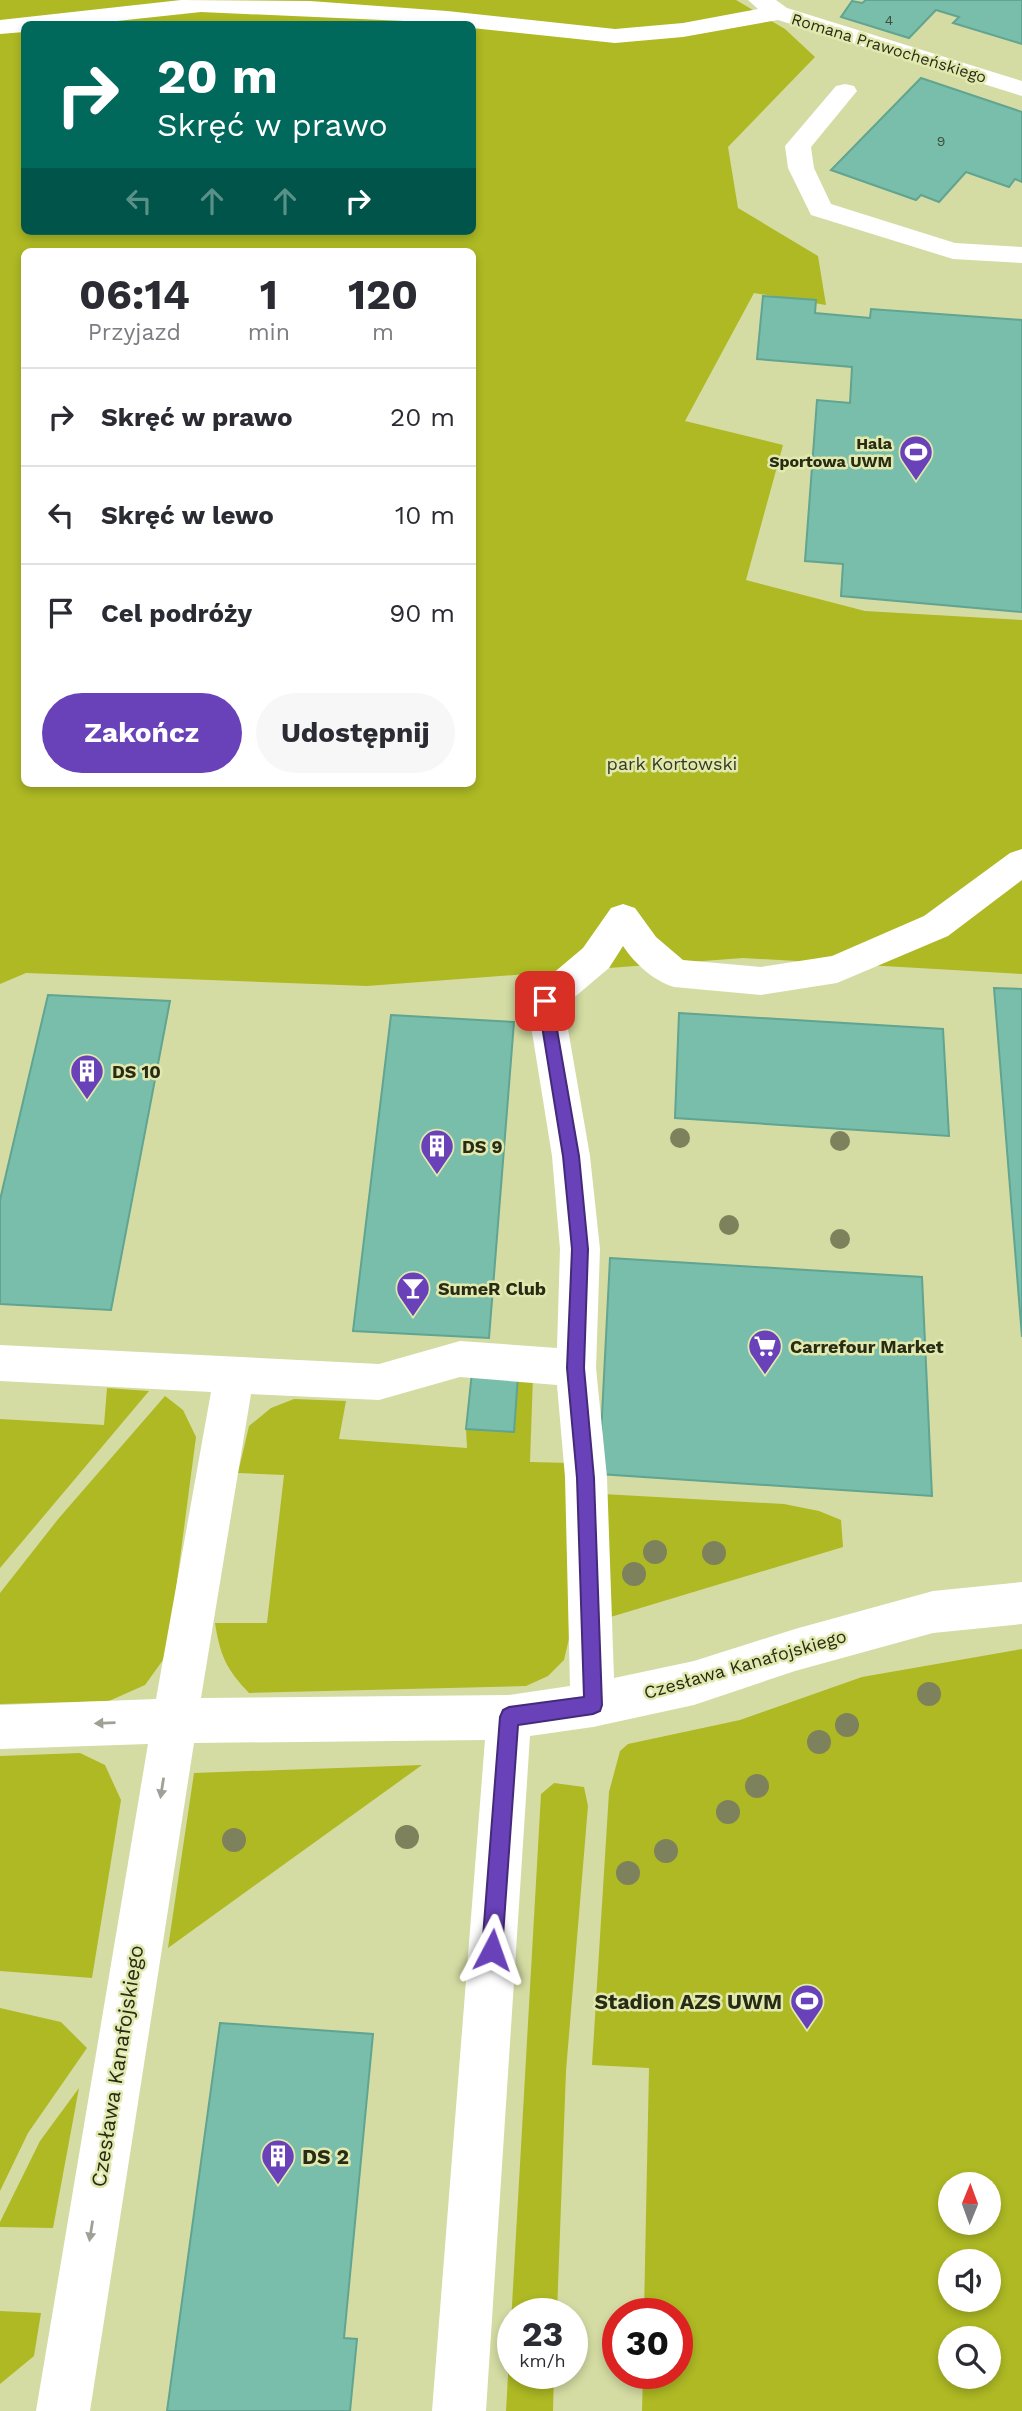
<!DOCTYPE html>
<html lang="pl">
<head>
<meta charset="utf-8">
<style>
  :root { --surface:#fff; --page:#f7f7f7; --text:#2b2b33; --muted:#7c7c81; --line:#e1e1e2; --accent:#6941b9 }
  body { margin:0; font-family:"Work Sans",sans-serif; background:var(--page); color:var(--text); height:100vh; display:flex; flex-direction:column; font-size:26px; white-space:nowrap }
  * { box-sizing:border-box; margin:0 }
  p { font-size:23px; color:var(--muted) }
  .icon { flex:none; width:38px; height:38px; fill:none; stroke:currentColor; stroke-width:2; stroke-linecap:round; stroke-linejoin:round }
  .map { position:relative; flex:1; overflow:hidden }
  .panel { position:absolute; left:21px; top:248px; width:455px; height:539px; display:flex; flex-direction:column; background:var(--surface); border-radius:10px; box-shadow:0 4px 10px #0003 }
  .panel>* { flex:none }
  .hud { position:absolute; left:21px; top:21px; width:455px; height:214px; border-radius:10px; box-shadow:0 4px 10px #0003; background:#00695c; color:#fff; overflow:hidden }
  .needle { width:46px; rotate:1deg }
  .tools { position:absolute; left:938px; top:2172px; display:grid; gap:14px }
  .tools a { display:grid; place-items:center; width:63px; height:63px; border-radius:50%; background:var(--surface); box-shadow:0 4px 10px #0003; font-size:35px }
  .speed { position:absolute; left:497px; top:2298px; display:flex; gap:14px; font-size:35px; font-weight:700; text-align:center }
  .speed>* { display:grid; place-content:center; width:91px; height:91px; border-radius:50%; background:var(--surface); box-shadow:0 4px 10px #0003; line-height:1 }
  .speed small { font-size:18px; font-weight:400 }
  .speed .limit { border:10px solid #d22; background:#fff; color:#111 }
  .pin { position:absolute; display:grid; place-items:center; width:60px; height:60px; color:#fff; margin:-30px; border-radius:14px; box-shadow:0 4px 10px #0006 }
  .me { position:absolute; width:77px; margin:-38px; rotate:4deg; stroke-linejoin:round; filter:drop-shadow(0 0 5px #0008) }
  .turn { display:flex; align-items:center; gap:24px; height:147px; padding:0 21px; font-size:32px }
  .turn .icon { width:91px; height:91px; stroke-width:2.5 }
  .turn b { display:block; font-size:49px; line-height:60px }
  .lanes { display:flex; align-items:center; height:66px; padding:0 21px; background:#0003; justify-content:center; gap:35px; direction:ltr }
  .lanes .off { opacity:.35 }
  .eta { display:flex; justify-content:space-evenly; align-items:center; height:119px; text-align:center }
  .eta b { font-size:42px; font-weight:700; line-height:49px }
  .action { display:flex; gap:14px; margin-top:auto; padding:14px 21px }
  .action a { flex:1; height:80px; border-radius:42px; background:var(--accent); color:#fff; font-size:28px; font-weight:700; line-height:80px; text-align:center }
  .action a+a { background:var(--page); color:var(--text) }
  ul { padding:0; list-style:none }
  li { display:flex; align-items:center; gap:21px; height:98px; padding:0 21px; border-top:2px solid var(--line) }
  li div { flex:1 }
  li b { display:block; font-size:26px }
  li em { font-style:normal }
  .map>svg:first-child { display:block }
  .green { fill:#aeb924; fill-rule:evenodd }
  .building { fill:#79beaa; stroke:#60a491; stroke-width:2 }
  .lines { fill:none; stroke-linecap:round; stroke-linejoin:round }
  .minor { fill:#fff; fill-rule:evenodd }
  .tree { fill:#7d825c }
  .oneway { fill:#9fa096 }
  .route { fill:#6941b9; stroke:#442a78; stroke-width:2 }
  .labels { text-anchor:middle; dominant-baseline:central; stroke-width:5; stroke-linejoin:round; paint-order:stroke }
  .number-label { font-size:14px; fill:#3d503a }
  .far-street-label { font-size:16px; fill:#292c15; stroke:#e1e9af }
  .far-poi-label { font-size:16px; font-weight:bold; fill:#292c15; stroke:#e1e9af; text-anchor:end }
  .park-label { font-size:18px; fill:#363921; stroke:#e1e9af }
  .poi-label { font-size:18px; font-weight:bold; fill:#292c15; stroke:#e1e9af; text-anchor:start }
  .street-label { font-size:18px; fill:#292c15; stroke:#e1e9af }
  .near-poi-label { font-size:21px; font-weight:bold; fill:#292c15; stroke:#e1e9af; text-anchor:end }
  .near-street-label { font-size:21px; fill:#292c15; stroke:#e1e9af }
</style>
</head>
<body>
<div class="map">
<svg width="1022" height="2411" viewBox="0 0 1022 2411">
  <rect width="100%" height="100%" fill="#d4dca3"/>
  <!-- green -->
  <g class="green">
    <path d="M 0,0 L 736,0 L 785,29 L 815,57 L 728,147 L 738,208 L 818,256 L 826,305 L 754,293 L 685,421 L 783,445 L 746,580 L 865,611 L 1022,620 L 1022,974 L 743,958 L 367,986 L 26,973 L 0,984 ZM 24,24 L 472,24 L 472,231 L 24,231 ZM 24,252 L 472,252 L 472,784 L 24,784 Z"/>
    <path d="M 518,1375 L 533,1376 L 530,1462 L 572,1463 L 571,1630 L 564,1660 L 548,1676 L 526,1686 L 249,1693 C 226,1669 220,1655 215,1623 L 267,1623 L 284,1475 L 238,1473 L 249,1426 L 271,1408 L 294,1399 L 346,1401 L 339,1439 L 467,1448 L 466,1429 L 514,1432 Z"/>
    <path d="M 107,1388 L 149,1391 L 0,1568 L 0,1419 L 104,1425 Z"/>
    <path d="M 165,1396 L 183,1410 L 196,1437 L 171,1627 L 163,1660 L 145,1685 L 109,1701 L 0,1704 L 0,1593 L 59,1518 Z"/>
    <path d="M 603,1494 L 784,1504 L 819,1511 L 841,1520 L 843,1547 L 604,1619 Z"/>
    <path d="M 1022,1649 L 1022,2411 L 642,2411 L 643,2373 L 677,2373 L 677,2314 L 644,2313 L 649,2068 L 592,2065 L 609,1792 L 620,1751 L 628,1744 L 740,1720 L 862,1677 ZM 950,2184 L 989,2184 L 989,2222 L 950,2222 ZM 950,2261 L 989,2261 L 989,2300 L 950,2300 ZM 950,2338 L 989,2338 L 989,2376 L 950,2376 Z"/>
    <path d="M 80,1753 L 105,1765 L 121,1800 L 92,1978 L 0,1971 L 0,1756 Z"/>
    <path d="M 422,1765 L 168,1948 L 194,1773 Z"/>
    <path d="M 554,1783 L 584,1787 L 588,1806 L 566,2071 L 557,2313 L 513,2314 L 513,2373 L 554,2373 L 553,2411 L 506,2411 L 541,1794 Z"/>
    <path d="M 0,2008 L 61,2022 L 87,2048 L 28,2133 L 0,2191 Z"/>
    <path d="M 79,2088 L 53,2228 L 0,2227 L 0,2222 L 40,2141 Z"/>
    <path d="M 0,2311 L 41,2313 L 34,2356 L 0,2384 Z"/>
  </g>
  <!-- building -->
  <g class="building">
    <path d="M 866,0 L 1022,0 L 1022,44 L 953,23 L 959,17 L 936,10 L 909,38 L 841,17 L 852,1 L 862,3 Z"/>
    <path d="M 921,78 L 1022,112 L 1022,182 L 1015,179 L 1009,187 L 966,172 L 939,202 L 921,195 L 916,200 L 831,170 Z"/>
    <path d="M 763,296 L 816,300 L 815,313 L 870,318 L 871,309 L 1022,320 L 1022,612 L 841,596 L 843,564 L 805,561 L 817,400 L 850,403 L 852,367 L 757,359 Z"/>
    <path d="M 994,988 L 1022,989 L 1022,1337 Z"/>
    <path d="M 48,995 L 170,1001 L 111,1310 L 0,1304 L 0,1200 Z"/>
    <path d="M 679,1013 L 943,1029 L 949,1136 L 675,1118 Z"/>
    <path d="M 391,1015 L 514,1022 L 489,1338 L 353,1331 Z"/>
    <path d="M 610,1258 L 922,1277 L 932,1496 L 599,1474 Z"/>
    <path d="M 472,1372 L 518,1375 L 514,1432 L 466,1429 Z"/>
    <path d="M 220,2023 L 373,2034 L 344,2338 L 357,2339 L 350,2411 L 167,2411 Z"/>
  </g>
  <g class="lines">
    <!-- minor -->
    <g class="minor">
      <path d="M 181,0 L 310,1 L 447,11 L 615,29 L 683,23 L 758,9 L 748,0 L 776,0 L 787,8 L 1022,81 L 1022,96 L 778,20 L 683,37 L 615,43 L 472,28 L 472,24 L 201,12 L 89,24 L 24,24 L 24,32 L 0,34 L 0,20 Z"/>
      <path d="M 845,84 L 854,86 L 857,91 L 811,147 L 814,168 L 831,204 L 955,243 L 1022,247 L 1022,263 L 953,259 L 811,215 L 788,168 L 785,146 L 836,86 Z"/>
      <path d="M 1022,849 L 1022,880 L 948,936 L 837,983 L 761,995 L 674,987 C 654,981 635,964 623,946 L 609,968 L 564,1006 L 590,1156 L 600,1249 L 596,1368 L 607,1477 L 614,1678 L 694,1661 L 795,1629 L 933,1591 L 1022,1582 L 1022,1624 L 933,1633 L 795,1671 L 694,1705 L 593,1727 L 530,1736 L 486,2411 L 432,2411 L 485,1740 L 194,1743 L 90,2411 L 36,2411 L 148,1744 L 0,1749 L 0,1705 L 156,1699 L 211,1392 L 0,1381 L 0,1345 L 379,1364 L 460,1341 L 557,1348 L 560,1249 L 552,1156 L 527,1001 L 532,991 L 583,948 L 611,908 L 623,904 L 635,908 L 656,937 L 683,960 L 761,967 L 832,956 L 924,916 L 1010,853 ZM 460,1377 L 557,1385 L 565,1477 L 570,1686 L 509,1695 L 201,1698 L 251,1394 L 379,1400 Z"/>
    </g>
  </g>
  <!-- trees -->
  <g class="tree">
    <circle cx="680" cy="1138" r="10"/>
    <circle cx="840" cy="1141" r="10"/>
    <circle cx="729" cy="1225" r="10"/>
    <circle cx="840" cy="1239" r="10"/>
    <circle cx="655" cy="1552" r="12"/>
    <circle cx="714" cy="1553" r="12"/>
    <circle cx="634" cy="1574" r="12"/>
    <circle cx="929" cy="1694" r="12"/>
    <circle cx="847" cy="1725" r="12"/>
    <circle cx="819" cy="1742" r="12"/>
    <circle cx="757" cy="1786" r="12"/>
    <circle cx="728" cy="1812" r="12"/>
    <circle cx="407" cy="1837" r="12"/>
    <circle cx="234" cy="1840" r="12"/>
    <circle cx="666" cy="1851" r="12"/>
    <circle cx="628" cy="1873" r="12"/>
  </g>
  <!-- one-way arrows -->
  <defs><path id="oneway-solid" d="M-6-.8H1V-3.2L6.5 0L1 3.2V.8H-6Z" transform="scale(1.75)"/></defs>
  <g class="oneway">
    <use href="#oneway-solid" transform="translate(105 1723) rotate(178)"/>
    <use href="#oneway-solid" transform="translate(162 1788) rotate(99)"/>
    <use href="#oneway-solid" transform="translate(91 2231) rotate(99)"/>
  </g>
  <!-- route -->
  <path class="route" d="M 545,995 L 552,1001 L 579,1156 L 588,1249 L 584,1368 L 594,1478 L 602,1705 L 600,1711 L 593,1714 L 518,1725 L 502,1950 L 499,1957 L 492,1960 L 485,1957 L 482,1950 L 500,1717 L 503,1710 L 509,1707 L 584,1697 L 577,1478 L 567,1368 L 572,1249 L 563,1156 L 538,1001 Z"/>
  <!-- icons -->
  <defs>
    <g id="stadium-pin" transform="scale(1.75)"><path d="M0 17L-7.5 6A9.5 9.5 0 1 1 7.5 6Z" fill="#6941b9" stroke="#e1e9af"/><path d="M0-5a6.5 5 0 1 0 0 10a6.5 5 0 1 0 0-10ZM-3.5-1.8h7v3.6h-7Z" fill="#fff"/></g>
    <g id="building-pin" transform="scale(1.75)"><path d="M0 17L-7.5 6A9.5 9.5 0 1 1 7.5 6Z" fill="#6941b9" stroke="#e1e9af"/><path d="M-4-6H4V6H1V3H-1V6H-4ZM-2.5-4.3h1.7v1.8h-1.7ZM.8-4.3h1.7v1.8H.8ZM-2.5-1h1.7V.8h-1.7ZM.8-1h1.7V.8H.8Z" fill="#fff"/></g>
    <g id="bar-pin" transform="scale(1.75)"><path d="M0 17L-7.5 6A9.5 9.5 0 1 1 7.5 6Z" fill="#6941b9" stroke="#e1e9af"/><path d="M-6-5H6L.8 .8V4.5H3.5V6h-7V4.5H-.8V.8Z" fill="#fff"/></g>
    <g id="supermarket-pin" transform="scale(1.75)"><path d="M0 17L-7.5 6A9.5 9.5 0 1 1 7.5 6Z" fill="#6941b9" stroke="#e1e9af"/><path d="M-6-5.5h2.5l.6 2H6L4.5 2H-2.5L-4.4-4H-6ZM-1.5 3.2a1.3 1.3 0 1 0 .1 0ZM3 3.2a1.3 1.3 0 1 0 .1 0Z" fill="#fff"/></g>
  </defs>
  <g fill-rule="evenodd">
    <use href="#stadium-pin" x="916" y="452"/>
    <use href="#building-pin" x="87" y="1071"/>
    <use href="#building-pin" x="437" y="1146"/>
    <use href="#bar-pin" x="413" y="1288"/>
    <use href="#supermarket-pin" x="765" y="1346"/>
    <use href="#stadium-pin" x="807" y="2001"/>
    <use href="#building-pin" x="278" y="2156"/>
  </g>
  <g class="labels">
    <!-- number labels -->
    <g class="number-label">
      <text x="889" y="20">4</text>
      <text x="941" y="141">9</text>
    </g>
    <!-- far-street labels -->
    <g class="far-street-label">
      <text transform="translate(889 48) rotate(17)">Romana Prawocheńskiego</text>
    </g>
    <!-- far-poi labels -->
    <g class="far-poi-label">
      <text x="892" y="443">Hala<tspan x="892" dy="18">Sportowa UWM</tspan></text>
    </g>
    <!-- park labels -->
    <g class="park-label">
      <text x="672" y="763">park Kortowski</text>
    </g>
    <!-- poi labels -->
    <g class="poi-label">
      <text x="112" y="1071">DS 10</text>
      <text x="462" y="1146">DS 9</text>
      <text x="438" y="1288">SumeR Club</text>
      <text x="790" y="1346">Carrefour Market</text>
    </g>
    <!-- street labels -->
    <g class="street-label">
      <text transform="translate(745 1664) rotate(-16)">Czesława Kanafojskiego</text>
    </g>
    <!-- near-poi labels -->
    <g class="near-poi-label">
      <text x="782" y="2001">Stadion AZS UWM</text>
      <text x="302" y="2156" text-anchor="start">DS 2</text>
    </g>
    <!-- near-street labels -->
    <g class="near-street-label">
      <text transform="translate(117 2066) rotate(-81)">Czesława Kanafojskiego</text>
    </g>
  </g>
</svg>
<div class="tools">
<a><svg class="needle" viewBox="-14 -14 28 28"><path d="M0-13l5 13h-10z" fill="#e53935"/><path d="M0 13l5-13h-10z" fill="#7c7c81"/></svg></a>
<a><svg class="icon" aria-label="sound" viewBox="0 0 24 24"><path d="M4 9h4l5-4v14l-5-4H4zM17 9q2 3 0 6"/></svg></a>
<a><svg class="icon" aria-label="search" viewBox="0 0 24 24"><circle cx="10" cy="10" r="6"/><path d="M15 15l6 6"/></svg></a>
</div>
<div class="speed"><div>23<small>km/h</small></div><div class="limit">30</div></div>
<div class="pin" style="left:545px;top:1001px;background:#d93025"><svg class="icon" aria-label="arrive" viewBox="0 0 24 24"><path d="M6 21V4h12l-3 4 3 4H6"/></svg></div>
<svg class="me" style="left:492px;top:1950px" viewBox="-20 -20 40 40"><path d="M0-17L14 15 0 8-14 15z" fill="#6941b9" stroke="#fff" stroke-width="4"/></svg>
<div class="hud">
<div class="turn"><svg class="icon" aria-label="right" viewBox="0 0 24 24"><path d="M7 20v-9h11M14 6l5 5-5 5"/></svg><div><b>20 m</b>Skręć w prawo</div></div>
<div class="lanes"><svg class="icon off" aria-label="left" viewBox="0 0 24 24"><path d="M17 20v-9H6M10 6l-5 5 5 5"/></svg><svg class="icon off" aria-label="ahead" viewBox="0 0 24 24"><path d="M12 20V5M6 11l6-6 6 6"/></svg><svg class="icon off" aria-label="ahead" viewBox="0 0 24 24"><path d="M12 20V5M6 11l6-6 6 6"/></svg><svg class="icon" aria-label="right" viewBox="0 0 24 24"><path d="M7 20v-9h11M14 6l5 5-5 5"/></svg></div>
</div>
<section class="panel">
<div class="eta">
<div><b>06:14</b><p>Przyjazd</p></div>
<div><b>1</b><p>min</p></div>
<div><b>120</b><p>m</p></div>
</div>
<ul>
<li><svg class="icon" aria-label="right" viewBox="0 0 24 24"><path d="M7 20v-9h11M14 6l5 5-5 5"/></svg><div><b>Skręć w prawo</b></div><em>20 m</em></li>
<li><svg class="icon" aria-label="left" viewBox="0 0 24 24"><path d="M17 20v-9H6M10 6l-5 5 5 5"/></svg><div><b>Skręć w lewo</b></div><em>10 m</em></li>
<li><svg class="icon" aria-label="arrive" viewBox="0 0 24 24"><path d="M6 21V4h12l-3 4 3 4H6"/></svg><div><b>Cel podróży</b></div><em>90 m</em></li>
</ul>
<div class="action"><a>Zakończ</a><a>Udostępnij</a></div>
</section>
</div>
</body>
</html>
